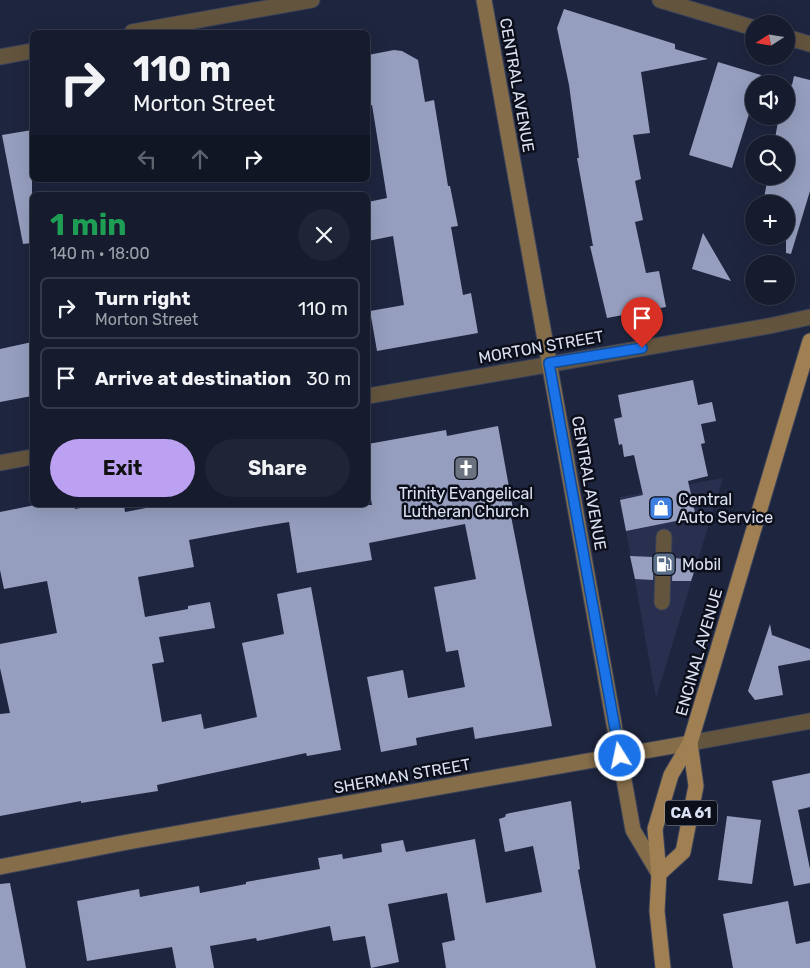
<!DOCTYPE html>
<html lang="en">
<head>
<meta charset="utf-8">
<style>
  :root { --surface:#161c2e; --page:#1f2536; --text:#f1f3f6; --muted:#9ea1aa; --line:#353a4a; --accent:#bca0f2 }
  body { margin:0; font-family:Rubik,sans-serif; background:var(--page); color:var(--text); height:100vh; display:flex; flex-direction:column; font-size:19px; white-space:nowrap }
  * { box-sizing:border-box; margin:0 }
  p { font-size:16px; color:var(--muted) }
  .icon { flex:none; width:28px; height:28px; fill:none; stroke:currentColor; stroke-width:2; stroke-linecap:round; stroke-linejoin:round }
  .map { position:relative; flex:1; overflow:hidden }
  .panel { position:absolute; left:30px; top:192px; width:340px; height:315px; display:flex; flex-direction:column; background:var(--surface); border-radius:8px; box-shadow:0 5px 20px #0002,0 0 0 1px var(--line) }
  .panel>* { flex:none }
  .banner { position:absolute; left:30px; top:30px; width:340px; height:152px; border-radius:8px; box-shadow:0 5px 20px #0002,0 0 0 1px var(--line); background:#161c2e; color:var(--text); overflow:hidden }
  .needle { width:32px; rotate:258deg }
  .fabs { position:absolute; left:745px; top:15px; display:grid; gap:10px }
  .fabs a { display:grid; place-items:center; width:50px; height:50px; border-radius:50%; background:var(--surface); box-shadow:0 5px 20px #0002,0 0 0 1px var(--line); font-size:25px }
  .pin { position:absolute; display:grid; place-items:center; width:42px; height:42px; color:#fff; margin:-51px -21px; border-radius:50% 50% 50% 0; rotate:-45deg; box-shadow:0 0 5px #0007 }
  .pin .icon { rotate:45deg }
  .me { position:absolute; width:55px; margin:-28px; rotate:350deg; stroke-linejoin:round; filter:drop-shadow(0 0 4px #0008) }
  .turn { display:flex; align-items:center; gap:18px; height:105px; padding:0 20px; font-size:22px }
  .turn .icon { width:65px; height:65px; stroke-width:2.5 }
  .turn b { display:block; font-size:35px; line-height:42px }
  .lanes { display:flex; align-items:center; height:48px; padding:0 20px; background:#0003; justify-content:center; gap:25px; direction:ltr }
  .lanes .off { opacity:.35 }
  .round { display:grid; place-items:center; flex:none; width:52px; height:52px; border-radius:26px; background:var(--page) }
  .overview { display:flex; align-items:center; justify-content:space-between; height:85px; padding:0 20px }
  h1 { font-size:30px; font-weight:700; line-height:38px; color:#1e9e55 }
  .action { display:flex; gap:10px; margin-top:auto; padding:10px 20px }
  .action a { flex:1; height:58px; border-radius:30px; background:var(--accent); color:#111; font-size:20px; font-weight:700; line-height:58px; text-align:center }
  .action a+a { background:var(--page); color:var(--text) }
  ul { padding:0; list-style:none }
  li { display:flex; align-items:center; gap:15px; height:62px; margin:0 10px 8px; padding:0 10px; border:2px solid var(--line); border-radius:8px }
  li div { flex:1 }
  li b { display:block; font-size:19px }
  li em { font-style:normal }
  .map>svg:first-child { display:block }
  .built { fill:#29304f }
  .building { fill:#959ebe }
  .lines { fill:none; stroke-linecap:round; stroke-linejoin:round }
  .lane-casing { stroke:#3c435b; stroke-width:17 }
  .street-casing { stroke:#3c435b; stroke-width:17 }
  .secondary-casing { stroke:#3c435b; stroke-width:17 }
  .primary-casing { stroke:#3c435b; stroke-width:17 }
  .lane { stroke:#63543e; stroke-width:15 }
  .street { stroke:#63543e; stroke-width:15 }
  .secondary { stroke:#856d4a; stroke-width:15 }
  .primary { stroke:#a08052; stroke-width:15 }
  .route-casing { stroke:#114b97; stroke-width:12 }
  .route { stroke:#1a73e8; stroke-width:9 }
  .labels { text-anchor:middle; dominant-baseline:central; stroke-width:5; stroke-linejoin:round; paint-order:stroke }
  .shield { fill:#0c0f1a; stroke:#9da2b1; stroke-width:1 }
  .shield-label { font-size:15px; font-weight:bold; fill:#dbe1f2 }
  .street-label { font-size:16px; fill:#dbe1f2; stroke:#0c0f1a }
  .poi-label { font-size:16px; fill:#dbe1f2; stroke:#0c0f1a; text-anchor:start }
</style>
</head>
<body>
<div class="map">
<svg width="810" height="968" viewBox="0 0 810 968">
  <rect width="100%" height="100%" fill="#1e253e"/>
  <!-- built -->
  <path class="built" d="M 723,478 L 656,698 L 620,497 Z"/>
  <!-- building -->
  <g class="building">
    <path d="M 564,9 L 675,44 L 675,49 L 708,59 L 641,72 L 650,133 L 633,135 L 641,179 L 635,181 L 643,220 L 635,222 L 646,273 L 659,271 L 666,307 L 607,318 L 590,246 L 593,246 L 577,158 L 579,158 L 569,85 L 557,28 Z"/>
    <path d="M 394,50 L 402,51 L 418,60 L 425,102 L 434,100 L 448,186 L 450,186 L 458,226 L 451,227 L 463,295 L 471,293 L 478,333 L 377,351 L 370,311 L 404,305 L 393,236 L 368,241 L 368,202 L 387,198 L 372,105 L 368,106 L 368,55 Z"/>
    <path d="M 718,62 L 761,75 L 758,84 L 754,84 L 754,98 L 732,168 L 689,155 Z"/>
    <path d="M 794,76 L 810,80 L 810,191 L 791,254 L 786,253 L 786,204 L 763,204 L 768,176 L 786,176 L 786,144 L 774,144 L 779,116 L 786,116 L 786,84 L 785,83 L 792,85 Z"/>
    <path d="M 32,130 L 32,243 L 23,244 L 2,135 Z"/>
    <path d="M 703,233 L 731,281 L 692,269 Z"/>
    <path d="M 32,342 L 32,396 L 0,402 L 0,349 Z"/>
    <path d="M 693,380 L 698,405 L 712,402 L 716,421 L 701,424 L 705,443 L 701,444 L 708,476 L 688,481 L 696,517 L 626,531 L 620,500 L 643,495 L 634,455 L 624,457 L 622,444 L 619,445 L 614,419 L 622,417 L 618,395 Z"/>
    <path d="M 498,426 L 514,515 L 511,516 L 552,726 L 475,739 L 473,727 L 416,738 L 417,745 L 381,752 L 367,677 L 403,670 L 408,698 L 465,687 L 458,650 L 446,652 L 434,587 L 476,579 L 465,524 L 369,543 L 372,560 L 297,573 L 289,522 L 253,528 L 189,540 L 194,567 L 138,577 L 145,617 L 188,609 L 188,606 L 210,602 L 215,628 L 159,637 L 164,662 L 152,664 L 162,722 L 201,714 L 204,729 L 257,717 L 242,643 L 284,634 L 277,594 L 311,587 L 341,750 L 307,756 L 306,753 L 157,785 L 158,791 L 81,803 L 81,801 L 0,816 L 0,714 L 10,713 L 0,668 L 0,644 L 57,633 L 47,581 L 4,589 L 0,570 L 0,512 L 35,505 L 74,505 L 75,509 L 96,505 L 124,505 L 125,512 L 162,505 L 372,505 L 368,483 L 368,444 L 446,430 L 447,436 Z"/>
    <path d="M 630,556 L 654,557 L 653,580 L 635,579 Z"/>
    <path d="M 673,558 L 698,560 L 691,581 L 672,581 Z"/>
    <path d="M 770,624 L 772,635 L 810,649 L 810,660 L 778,666 L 783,695 L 755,700 L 748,691 Z"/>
    <path d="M 810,773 L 810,807 L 798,810 L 810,869 L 810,883 L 794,886 L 772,781 Z"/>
    <path d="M 571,801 L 580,869 L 578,870 L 596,968 L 446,968 L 442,943 L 455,940 L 447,893 L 388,904 L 399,962 L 371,968 L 365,936 L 333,941 L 330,926 L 257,941 L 256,938 L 210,946 L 214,968 L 176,968 L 172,947 L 87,961 L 77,901 L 139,889 L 140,897 L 199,886 L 200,893 L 246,884 L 246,882 L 320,869 L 318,858 L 342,854 L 343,859 L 382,852 L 381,844 L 403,840 L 406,852 L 475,839 L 486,903 L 542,892 L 533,846 L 505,852 L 499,819 L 505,817 L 506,814 Z"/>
    <path d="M 727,816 L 761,820 L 752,884 L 718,880 Z"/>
    <path d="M 10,883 L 22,946 L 26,968 L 0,968 L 0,884 Z"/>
    <path d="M 788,901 L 796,944 L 810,941 L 810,968 L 733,968 L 723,914 Z"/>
  </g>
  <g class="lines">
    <!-- lane casing -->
    <g class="lane-casing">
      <path id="lane" d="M 662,602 L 664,537"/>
    </g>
    <!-- street casing -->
    <g class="street-casing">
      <g id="street">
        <path d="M 660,0 L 754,28"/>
        <path d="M 132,32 L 312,0"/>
        <path d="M 786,37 L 810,44"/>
        <path d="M 0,57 L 32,51"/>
        <path d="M 368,396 L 769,326 L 810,317"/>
        <path d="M 0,463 L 32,457"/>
        <path d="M 690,743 L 810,721"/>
      </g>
    </g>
    <!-- secondary casing -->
    <g class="secondary-casing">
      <g id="secondary">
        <path d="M 484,0 L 633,830 L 659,874"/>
        <path d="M 0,867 L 128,842 L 690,743"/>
      </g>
    </g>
    <!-- primary casing -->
    <g class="primary-casing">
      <g id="primary">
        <path d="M 659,874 L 683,852 L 696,786 L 690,743"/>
        <path d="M 663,968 L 657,911 L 659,874 L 655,829 L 671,775 L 690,743 L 810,341"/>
      </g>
    </g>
    <!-- lane -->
    <use href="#lane" class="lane"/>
    <!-- street -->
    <use href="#street" class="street"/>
    <!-- secondary -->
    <use href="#secondary" class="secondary"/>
    <!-- primary -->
    <use href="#primary" class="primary"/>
  </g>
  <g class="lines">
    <!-- route casing -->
    <g class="route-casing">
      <path id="route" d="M 620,756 L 549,363 L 642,348"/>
    </g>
    <!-- route -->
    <use href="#route" class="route"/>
  </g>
  <!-- icons -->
  <defs>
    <g id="church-square" transform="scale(1.25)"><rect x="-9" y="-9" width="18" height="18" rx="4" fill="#6b7280" stroke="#0c0f1a"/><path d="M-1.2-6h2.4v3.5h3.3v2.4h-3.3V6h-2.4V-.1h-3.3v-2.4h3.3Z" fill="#fff"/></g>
    <g id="shop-square" transform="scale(1.25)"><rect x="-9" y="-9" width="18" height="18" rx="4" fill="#3f7fe0" stroke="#0c0f1a"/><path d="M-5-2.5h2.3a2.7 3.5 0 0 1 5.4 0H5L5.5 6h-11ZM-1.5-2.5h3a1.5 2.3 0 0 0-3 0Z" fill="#fff"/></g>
    <g id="fuel-square" transform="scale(1.25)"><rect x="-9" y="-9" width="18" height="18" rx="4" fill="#5c6f8a" stroke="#0c0f1a"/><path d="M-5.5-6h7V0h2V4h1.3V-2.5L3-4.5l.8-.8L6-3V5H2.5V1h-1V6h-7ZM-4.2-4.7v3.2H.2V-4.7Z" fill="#fff"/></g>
  </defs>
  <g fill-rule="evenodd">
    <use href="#church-square" x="466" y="468"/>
    <use href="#shop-square" x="661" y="508"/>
    <use href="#fuel-square" x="664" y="564"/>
  </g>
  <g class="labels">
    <!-- shield labels -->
    <rect class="shield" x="665" y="800.5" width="52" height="25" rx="4"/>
    <g class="shield-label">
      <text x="691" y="813">CA 61</text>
    </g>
    <!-- street labels -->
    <g class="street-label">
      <text transform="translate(517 85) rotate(80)">CENTRAL AVENUE</text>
      <text transform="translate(541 347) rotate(-10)">MORTON STREET</text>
      <text transform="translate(589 483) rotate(80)">CENTRAL AVENUE</text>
      <text transform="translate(699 652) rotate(-74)">ENCINAL AVENUE</text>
      <text transform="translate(402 776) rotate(-10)">SHERMAN STREET</text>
    </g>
    <!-- poi labels -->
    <g class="poi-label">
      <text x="466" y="493" text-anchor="middle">Trinity Evangelical<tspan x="466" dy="18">Lutheran Church</tspan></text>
      <text x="678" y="499">Central<tspan x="678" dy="18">Auto Service</tspan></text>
      <text x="682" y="564">Mobil</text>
    </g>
  </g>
</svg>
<div class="fabs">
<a><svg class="needle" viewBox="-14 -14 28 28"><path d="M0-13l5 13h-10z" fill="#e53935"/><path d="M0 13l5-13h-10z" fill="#9ea1aa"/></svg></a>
<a><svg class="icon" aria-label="sound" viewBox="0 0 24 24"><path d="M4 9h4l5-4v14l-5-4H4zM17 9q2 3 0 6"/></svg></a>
<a><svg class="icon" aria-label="search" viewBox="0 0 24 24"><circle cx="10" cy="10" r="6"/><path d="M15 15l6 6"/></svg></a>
<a>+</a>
<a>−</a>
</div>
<div class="pin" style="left:642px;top:348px;background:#d93025"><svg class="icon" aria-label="arrive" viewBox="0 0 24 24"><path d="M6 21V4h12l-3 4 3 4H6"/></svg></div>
<svg class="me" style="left:620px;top:756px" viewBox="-20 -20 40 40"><circle r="17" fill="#1a73e8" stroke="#fff" stroke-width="3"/><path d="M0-11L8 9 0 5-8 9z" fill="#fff"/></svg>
<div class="banner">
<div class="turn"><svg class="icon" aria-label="right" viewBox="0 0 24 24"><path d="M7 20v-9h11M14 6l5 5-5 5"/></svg><div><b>110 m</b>Morton Street</div></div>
<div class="lanes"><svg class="icon off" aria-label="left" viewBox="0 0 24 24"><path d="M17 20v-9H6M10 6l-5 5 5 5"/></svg><svg class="icon off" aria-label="ahead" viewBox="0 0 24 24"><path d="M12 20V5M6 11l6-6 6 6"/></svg><svg class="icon" aria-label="right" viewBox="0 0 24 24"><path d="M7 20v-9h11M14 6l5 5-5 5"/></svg></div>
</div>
<section class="panel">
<div class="overview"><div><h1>1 min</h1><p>140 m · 18:00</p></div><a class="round"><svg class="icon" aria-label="close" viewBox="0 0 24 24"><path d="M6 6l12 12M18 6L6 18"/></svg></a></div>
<ul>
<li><svg class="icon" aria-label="right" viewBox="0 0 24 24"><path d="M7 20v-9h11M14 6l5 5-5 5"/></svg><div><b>Turn right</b><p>Morton Street</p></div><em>110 m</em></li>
<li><svg class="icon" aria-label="arrive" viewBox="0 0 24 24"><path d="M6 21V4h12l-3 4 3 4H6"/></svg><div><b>Arrive at destination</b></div><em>30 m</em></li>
</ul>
<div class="action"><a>Exit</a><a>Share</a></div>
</section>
</div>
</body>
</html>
